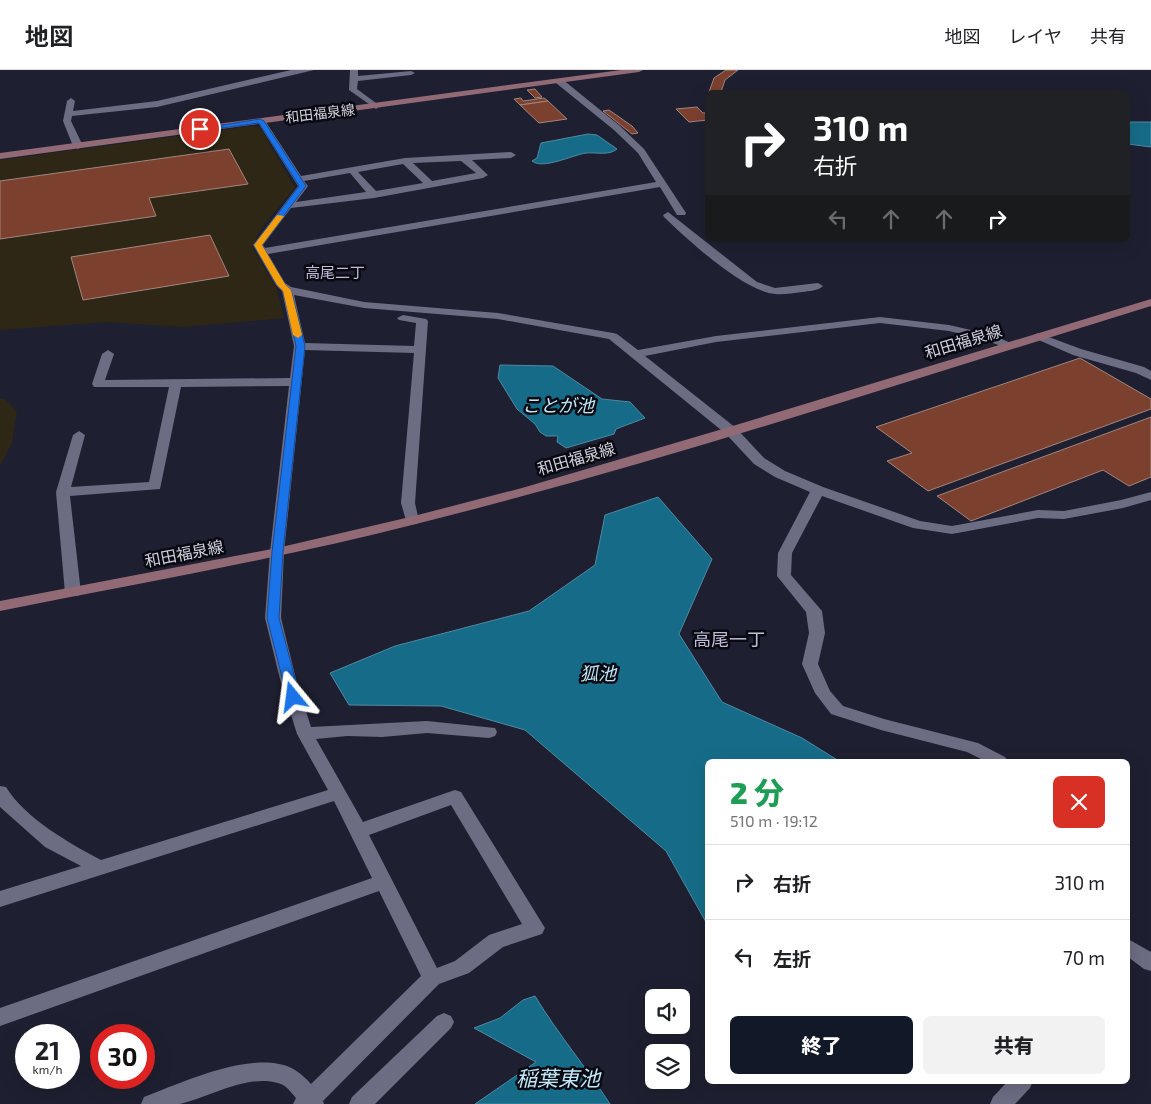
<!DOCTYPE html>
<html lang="ja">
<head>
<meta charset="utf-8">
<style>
  :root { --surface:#fff; --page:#f2f2f2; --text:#202124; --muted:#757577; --line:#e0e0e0; --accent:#111827 }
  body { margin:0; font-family:"Exo 2","Noto Sans JP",sans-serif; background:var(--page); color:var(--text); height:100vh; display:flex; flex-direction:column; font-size:19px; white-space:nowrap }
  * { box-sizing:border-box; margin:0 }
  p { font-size:16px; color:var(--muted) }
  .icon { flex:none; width:28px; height:28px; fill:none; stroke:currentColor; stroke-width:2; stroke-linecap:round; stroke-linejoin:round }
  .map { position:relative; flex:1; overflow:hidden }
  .panel { position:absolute; left:705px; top:689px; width:425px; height:325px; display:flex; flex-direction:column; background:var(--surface); border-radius:8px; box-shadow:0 5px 20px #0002 }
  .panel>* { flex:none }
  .hud { position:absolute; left:705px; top:20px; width:425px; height:152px; border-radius:8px; box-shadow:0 5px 20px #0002; background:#202124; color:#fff; overflow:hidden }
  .controls { position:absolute; left:645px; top:919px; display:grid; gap:10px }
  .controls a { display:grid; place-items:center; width:45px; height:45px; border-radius:8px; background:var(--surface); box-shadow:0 5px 20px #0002; font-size:25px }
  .speed { position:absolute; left:15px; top:954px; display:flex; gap:10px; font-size:25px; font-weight:700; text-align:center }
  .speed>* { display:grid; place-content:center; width:65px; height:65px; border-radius:50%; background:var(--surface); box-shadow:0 5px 20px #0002; line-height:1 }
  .speed small { font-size:12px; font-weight:400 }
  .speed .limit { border:8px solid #d22; background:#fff; color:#111 }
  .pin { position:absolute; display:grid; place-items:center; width:42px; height:42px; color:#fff; margin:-21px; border:2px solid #fff; border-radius:50%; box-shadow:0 1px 5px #0007 }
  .me { position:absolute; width:55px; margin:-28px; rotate:344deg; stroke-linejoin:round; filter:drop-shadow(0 0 4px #0008) }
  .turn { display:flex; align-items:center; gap:18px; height:105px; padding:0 25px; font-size:22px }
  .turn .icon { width:65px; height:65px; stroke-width:2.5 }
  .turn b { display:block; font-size:35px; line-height:42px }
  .lanes { display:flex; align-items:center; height:48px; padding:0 25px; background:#0003; justify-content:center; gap:25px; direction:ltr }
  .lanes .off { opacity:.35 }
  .round { display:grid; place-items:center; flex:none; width:52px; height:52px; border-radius:8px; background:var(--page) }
  .headline { display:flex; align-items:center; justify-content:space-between; height:85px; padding:0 25px }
  h1 { font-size:30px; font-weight:800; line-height:38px; color:#1e9e55 }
  .action { display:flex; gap:10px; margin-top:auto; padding:10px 25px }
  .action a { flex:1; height:58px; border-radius:8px; background:var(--accent); color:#fff; font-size:20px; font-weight:800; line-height:58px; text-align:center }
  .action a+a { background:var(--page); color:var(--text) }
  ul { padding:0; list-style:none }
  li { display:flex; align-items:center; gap:15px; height:75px; padding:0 25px; border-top:1px solid var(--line) }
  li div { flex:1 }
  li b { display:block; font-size:19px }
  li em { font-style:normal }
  header { display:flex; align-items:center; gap:30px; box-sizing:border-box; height:70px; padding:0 25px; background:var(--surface); border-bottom:1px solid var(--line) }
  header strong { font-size:24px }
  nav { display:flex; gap:28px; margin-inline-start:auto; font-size:18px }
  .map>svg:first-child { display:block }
  .industrial { fill:#2e2716 }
  .water { fill:#166c88; stroke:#4e8aa2 }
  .building { fill:#7c402f; stroke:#a0867f }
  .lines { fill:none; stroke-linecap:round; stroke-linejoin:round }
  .street { fill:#6c6d83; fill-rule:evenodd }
  .secondary { fill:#916a76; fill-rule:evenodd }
  .route { fill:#1a73e8; stroke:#114b97 }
  .slow { fill:#f59e0b }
  .labels { text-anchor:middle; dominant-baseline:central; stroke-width:5; stroke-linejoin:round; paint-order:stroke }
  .far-street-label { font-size:14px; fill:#d0d1dd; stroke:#090911 }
  .far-neighbourhood-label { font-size:15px; fill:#bebfd7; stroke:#090911 }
  .street-label { font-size:16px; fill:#d0d1dd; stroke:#090911 }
  .water-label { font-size:18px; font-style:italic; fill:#c2e9fa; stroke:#090911 }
  .neighbourhood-label { font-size:18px; fill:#bebfd7; stroke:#090911 }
  .near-water-label { font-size:21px; font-style:italic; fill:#c2e9fa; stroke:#090911 }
</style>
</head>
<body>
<header>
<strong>地図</strong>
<nav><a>地図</a><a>レイヤ</a><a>共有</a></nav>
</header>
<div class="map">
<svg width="1151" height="1034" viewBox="0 0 1151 1034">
  <rect width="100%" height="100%" fill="#1e1f30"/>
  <!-- industrial -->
  <g class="industrial">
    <path d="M 252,56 L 260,57 L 295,118 L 262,157 L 252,177 L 276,217 L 284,248 L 183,257 L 107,252 L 0,260 L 0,90 Z"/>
    <path d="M 0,329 L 5,329 L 17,341 L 12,373 L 0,396 Z"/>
  </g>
  <!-- water -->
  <g class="water">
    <path d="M 1128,52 L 1151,52 L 1151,77 L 1128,74 Z"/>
    <path d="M 588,64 L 597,65 L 617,79 C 609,86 596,82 586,83 C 573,85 542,100 532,91 L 537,88 L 541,73 Z"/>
    <path d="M 500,295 L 553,296 L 602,329 L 630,332 L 645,348 L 616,359 L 614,364 L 566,378 L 557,372 L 558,366 L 546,366 L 540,362 L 535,354 L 517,339 L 498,308 Z"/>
    <path d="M 658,427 L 712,489 L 679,564 L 722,632 L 802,668 L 839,691 L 708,691 L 707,854 L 666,781 L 525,660 L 441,636 L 349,635 L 330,603 L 395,576 L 529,541 L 595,495 L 605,445 Z"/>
    <path d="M 535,926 C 558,964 586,997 610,1034 L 475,1034 L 536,992 L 474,958 L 500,948 L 523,930 Z"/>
  </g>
  <!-- building -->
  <g class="building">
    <path d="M 726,0 L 738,0 L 725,10 L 721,22 L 709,22 L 714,8 Z"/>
    <path d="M 535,19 L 542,27 L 535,28 L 527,20 Z"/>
    <path d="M 521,28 L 523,31 L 544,28 L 548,31 L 520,35 L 514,29 Z"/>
    <path d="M 548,31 L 567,49 L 539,53 L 520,35 Z"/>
    <path d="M 697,37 L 703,43 L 708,43 L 708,50 L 689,52 L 676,39 Z"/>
    <path d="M 609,40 L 632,56 L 638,63 L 632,64 L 603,41 Z"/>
    <path d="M 229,79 L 248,114 L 149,128 L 156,146 L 0,169 L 0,111 Z"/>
    <path d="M 210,165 L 229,206 L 83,230 L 71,187 Z"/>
    <path d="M 1080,288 L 1151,329 L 1151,339 L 928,421 L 887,391 L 912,383 L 876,357 Z"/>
    <path d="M 1151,347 L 1151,407 L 1129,416 L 1103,400 L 971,451 L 937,426 Z"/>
  </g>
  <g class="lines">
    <!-- street -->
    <g class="street">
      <path d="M 291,0 L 314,0 L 157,37 L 72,46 L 71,51 L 83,76 L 78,79 L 73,76 L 63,51 L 67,31 L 71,28 L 75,31 L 73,41 L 157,31 Z"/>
      <path d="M 350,0 L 358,0 L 358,6 L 411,1 L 415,3 L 411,5 L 358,11 L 357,19 L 380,36 L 376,39 L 349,20 Z"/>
      <path d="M 556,9 L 562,9 L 620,56 L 644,79 L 686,143 L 685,145 L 677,145 L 660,117 L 268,184 L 285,213 L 291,217 L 364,232 L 498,243 L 613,263 L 617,264 L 638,280 L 716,266 L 880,247 L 949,255 L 993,265 L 1015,275 L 1009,279 L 985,270 L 949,261 L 880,253 L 716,272 L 645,286 L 736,358 L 764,388 L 785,401 L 823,417 L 920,451 L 952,456 L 1038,440 L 1064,441 L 1121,430 L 1151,422 L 1151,430 L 1123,438 L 1064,449 L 1038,448 L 952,464 L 913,458 L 822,426 L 792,483 L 791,505 L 822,541 L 825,563 L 818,594 L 830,621 L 843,636 L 884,649 L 978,673 L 1005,687 L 1008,691 L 985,691 L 967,682 L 881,660 L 831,644 L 815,623 L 802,594 L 809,563 L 806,542 L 777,506 L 778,483 L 810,422 L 775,407 L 754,394 L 726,364 L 609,269 L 498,249 L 364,238 L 294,225 L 305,273 L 414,276 L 416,253 L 399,250 L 397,248 L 403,245 L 426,249 L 428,251 L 415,433 L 419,451 L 417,454 L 407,454 L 401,433 L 414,283 L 305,280 L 284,482 L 281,548 L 296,609 L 311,657 L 427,651 L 495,658 L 497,662 L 495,666 L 489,668 L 427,663 L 382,667 L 347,666 L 316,669 L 363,752 L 449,722 L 455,720 L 461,722 L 545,858 L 542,864 L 503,877 L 469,903 L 439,914 L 323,1031 L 324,1034 L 293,1034 L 296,1028 C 291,1022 286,1015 278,1013 C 247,1004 210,1027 180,1034 C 168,1034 153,1034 141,1034 L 144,1027 C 181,1013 239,986 279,994 C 292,996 302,1004 311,1014 L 421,906 L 379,821 L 0,956 L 0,938 L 372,808 L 334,731 L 0,837 L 0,821 L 81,796 L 45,777 L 0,737 L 0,716 L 6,717 C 26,749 69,773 101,790 L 328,720 L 297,664 L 280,609 L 265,548 L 270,482 L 289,316 L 181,317 L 160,419 L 70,426 L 81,523 L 78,526 L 68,526 L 65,523 L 56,422 L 73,365 L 79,361 L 85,365 L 71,417 L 149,412 L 169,317 L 94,317 L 92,314 L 102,284 L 108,280 L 114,284 L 105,310 L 290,308 L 294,276 L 282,221 L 276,215 L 253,175 L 298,116 L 257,51 L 258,49 L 264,49 L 301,106 L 405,88 L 511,82 L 516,85 L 511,88 L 472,90 L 488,105 L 483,108 L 374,128 L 291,138 L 263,175 L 265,178 L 656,112 L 638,83 L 614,60 L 556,13 ZM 461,91 L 476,103 L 432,111 L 413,93 ZM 403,94 L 423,113 L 376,121 L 358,102 ZM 350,103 L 366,122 L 296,132 L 308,116 L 304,111 ZM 451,735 L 522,854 L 489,865 L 455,891 L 437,898 L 369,765 Z"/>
      <path d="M 668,142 L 757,212 L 775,218 L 818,213 L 823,216 C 818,221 809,221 802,222 C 793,223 784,225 775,224 C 743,221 688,170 664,147 L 663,145 Z"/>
      <path d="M 1038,263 L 1081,279 L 1144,297 L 1151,301 L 1151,310 L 1136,303 L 1073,285 L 1034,268 L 1032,266 Z"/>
      <path d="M 1128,869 L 1151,882 L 1151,901 L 1144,899 L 1128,887 Z"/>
      <path d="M 444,943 L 451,946 L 454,952 L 451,958 L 375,1034 L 349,1034 L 352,1027 L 437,946 Z"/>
      <path d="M 1008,1011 L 1033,1011 L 1030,1018 L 1015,1034 L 990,1034 L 993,1027 Z"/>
    </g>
    <!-- secondary -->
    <g class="secondary">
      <path d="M 621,0 L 643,0 L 639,2 L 0,89 L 0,83 Z"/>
      <path d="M 1151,229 L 1151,236 C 907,311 664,392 416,454 C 279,489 139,513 0,541 L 0,531 L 277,478 L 410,447 L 522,418 L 726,358 Z"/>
    </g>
  </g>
  <!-- route -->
  <path class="route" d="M 260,49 L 264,51 L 306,116 L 262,175 L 285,214 L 291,220 L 305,276 L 283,482 L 279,548 L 300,627 L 293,631 L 287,627 L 267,548 L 272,482 L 296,276 L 283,221 L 277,215 L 254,175 L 299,116 L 259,53 L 200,61 L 197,59 Z"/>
  <!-- slow -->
  <path class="slow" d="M 277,145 L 284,146 L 262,175 L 285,214 L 291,220 L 302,265 L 298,268 L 293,265 L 283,221 L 277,215 L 254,175 Z"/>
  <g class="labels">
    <!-- far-street labels -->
    <g class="far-street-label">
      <text transform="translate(320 43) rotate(-7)">和田福泉線</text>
    </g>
    <!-- far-neighbourhood labels -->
    <g class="far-neighbourhood-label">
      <text x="335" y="202">高尾二丁</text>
    </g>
    <!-- street labels -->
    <g class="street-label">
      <text transform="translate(963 271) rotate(-17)">和田福泉線</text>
      <text transform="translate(576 388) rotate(-16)">和田福泉線</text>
      <text transform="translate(184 483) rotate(-11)">和田福泉線</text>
    </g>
    <!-- water labels -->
    <g class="water-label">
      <text x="558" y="335">ことが池</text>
      <text x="598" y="603">狐池</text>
    </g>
    <!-- neighbourhood labels -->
    <g class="neighbourhood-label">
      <text x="729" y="569">高尾一丁</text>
    </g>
    <!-- near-water labels -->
    <g class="near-water-label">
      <text x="558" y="1007">稲葉東池</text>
    </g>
  </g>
</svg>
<div class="controls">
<a><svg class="icon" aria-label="sound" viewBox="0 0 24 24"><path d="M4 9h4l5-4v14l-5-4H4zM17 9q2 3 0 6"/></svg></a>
<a><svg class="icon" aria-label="layers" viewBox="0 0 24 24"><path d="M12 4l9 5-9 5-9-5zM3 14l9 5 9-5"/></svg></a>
</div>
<div class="speed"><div>21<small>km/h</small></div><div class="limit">30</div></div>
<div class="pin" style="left:200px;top:59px;background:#d93025"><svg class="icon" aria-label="arrive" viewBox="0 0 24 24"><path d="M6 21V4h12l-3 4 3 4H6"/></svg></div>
<svg class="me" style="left:293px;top:627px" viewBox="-20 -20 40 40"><path d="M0-17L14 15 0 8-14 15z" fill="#1a73e8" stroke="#fff" stroke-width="4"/></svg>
<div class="hud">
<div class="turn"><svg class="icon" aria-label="right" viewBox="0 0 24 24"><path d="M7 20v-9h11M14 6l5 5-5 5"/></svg><div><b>310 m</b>右折</div></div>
<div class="lanes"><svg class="icon off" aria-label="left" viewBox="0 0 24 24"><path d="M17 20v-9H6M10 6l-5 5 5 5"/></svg><svg class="icon off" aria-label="ahead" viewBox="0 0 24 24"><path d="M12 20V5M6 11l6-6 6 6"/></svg><svg class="icon off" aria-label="ahead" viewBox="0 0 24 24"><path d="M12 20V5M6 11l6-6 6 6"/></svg><svg class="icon" aria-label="right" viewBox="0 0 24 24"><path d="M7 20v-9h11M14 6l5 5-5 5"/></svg></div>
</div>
<section class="panel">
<div class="headline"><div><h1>2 分</h1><p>510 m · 19:12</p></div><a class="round" style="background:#d93025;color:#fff"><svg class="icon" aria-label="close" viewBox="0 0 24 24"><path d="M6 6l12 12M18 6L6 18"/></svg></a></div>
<ul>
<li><svg class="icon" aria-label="right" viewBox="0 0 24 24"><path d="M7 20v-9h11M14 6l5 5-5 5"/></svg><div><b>右折</b></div><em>310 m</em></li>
<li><svg class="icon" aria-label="left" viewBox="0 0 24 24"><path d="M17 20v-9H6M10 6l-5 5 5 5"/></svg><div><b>左折</b></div><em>70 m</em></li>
</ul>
<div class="action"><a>終了</a><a>共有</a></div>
</section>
</div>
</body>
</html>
